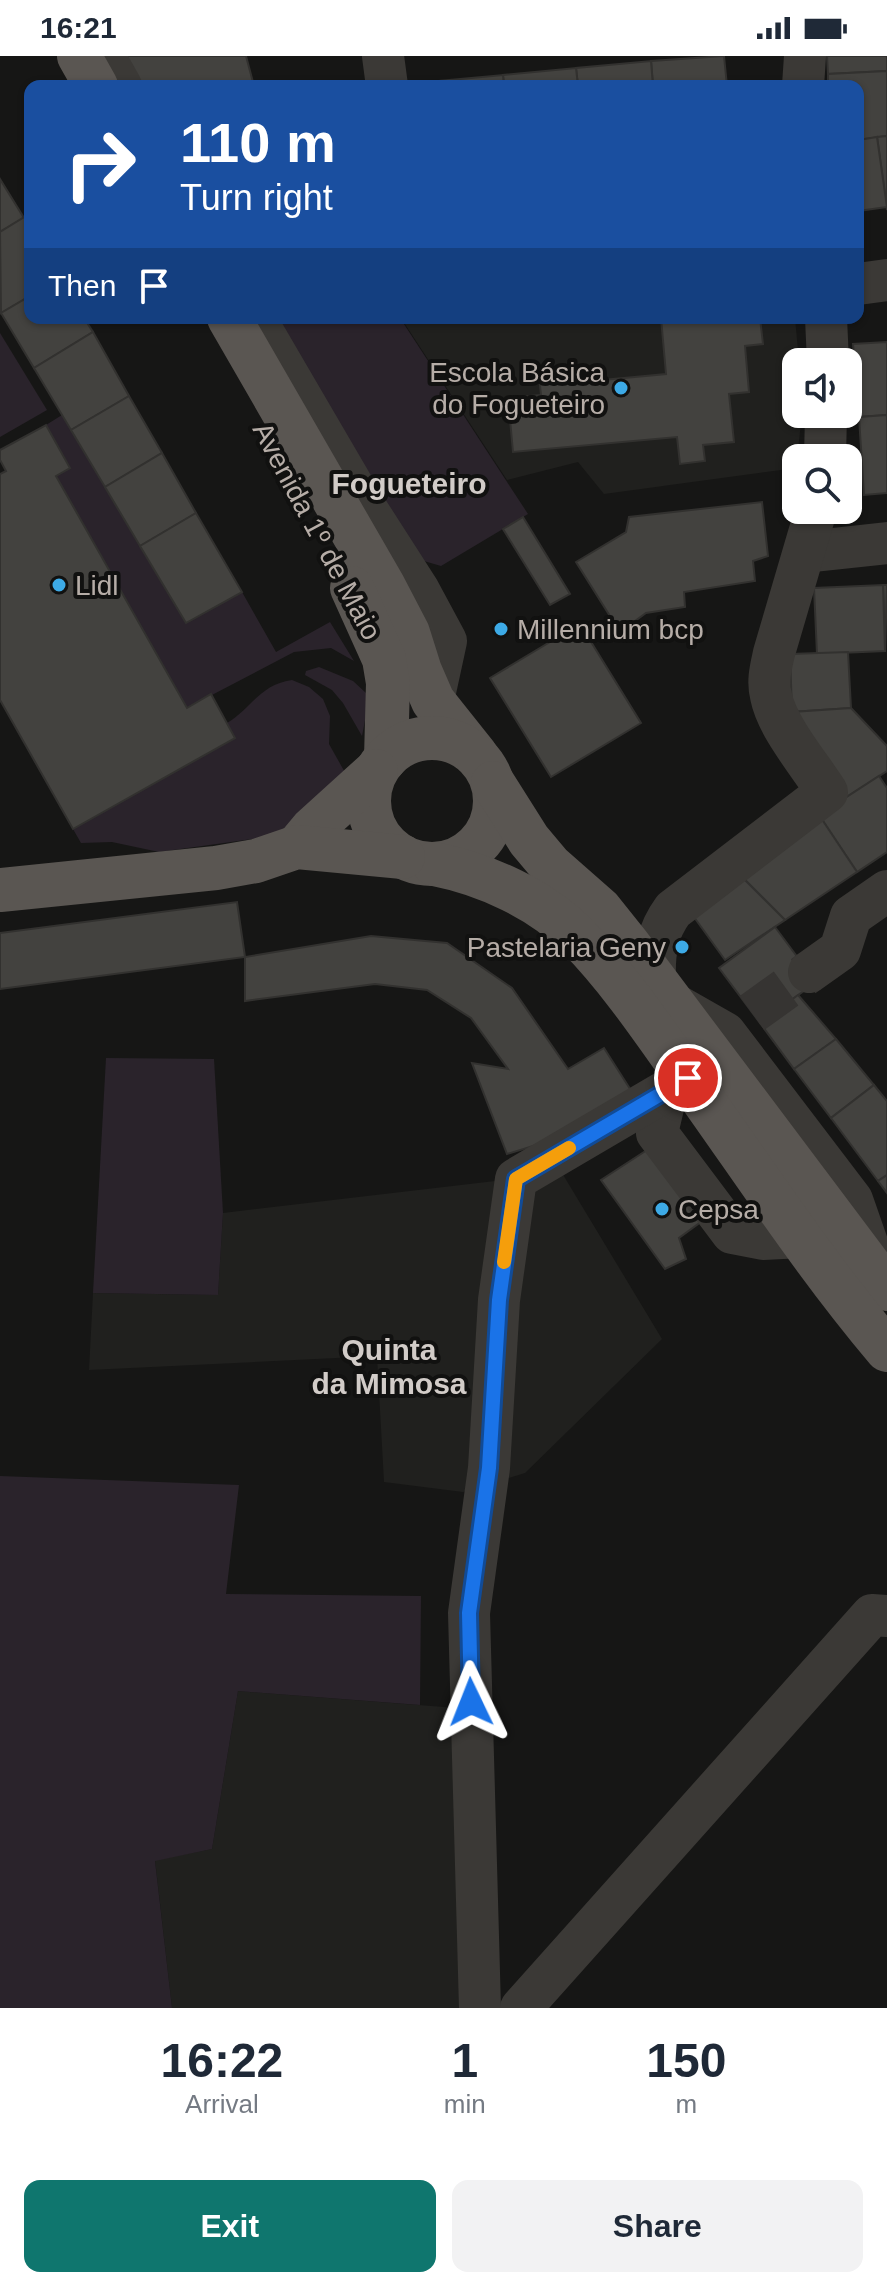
<!DOCTYPE html>
<html lang="en">
<head>
<meta charset="utf-8">
<style>
  :root { --surface:#fff; --page:#f2f2f3; --text:#1f2937; --muted:#747a83; --accent:#0f766e }
  body { margin:0; font-family:Arial,sans-serif; background:var(--page); color:var(--text); height:100vh; display:flex; flex-direction:column; font-size:30px; white-space:nowrap }
  * { box-sizing:border-box; margin:0 }
  p { font-size:26px; color:var(--muted) }
  .icon { flex:none; width:44px; height:44px; fill:none; stroke:currentColor; stroke-width:2; stroke-linecap:round; stroke-linejoin:round }
  .map { position:relative; height:1952px; overflow:hidden }
  .details { display:flex; flex-direction:column; background:var(--surface); flex:1 }
  .details>* { flex:none }
  .guide { position:absolute; left:24px; top:24px; width:840px; height:244px; border-radius:16px; box-shadow:0 2px 6px #0004; background:#1a4fa0; color:#fff; overflow:hidden }
  .buttons { position:absolute; left:782px; top:292px; display:grid; gap:16px }
  .buttons a { display:grid; place-items:center; width:80px; height:80px; border-radius:16px; background:var(--surface); box-shadow:0 2px 6px #0004; font-size:40px }
  .pin { position:absolute; display:grid; place-items:center; width:68px; height:68px; color:#fff; margin:-34px; border:4px solid #fff; border-radius:50%; box-shadow:0 2px 8px #0007 }
  .me { position:absolute; width:88px; margin:-44px; rotate:358deg; stroke-linejoin:round; filter:drop-shadow(0 0 6px #0008) }
  .turn { display:flex; align-items:center; gap:28px; height:168px; padding:0 24px; font-size:36px }
  .turn .icon { width:104px; height:104px; stroke-width:2.5 }
  .turn b { display:block; font-size:56px; line-height:68px }
  .then { display:flex; align-items:center; height:76px; padding:0 24px; background:#0003; gap:16px; font-size:30px }
  .eta { display:flex; justify-content:space-evenly; align-items:center; height:136px; text-align:center }
  .eta b { font-size:48px; font-weight:700; line-height:56px }
  .button { display:flex; gap:16px; margin-top:auto; padding:16px 24px }
  .button a { flex:1; height:92px; border-radius:16px; background:var(--accent); color:#fff; font-size:32px; font-weight:700; line-height:92px; text-align:center }
  .button a+a { background:var(--page); color:var(--text) }
  .status { display:flex; justify-content:space-between; align-items:center; height:56px; padding:0 40px; background:var(--surface); direction:ltr }
  .status svg { height:22px; fill:currentColor }
  .map>svg:first-child { display:block }
  .built { fill:#20201e }
  .green { fill:#2a232b }
  .building { fill:#43423f; stroke:#32312f; stroke-width:2 }
  .lines { fill:none; stroke-linecap:round; stroke-linejoin:round }
  .minor-tunnel { stroke:#363432; stroke-width:42; stroke-dasharray:42 21; stroke-linecap:butt }
  .minor { stroke:#3b3936; stroke-width:42 }
  .major { stroke:#5a5652; stroke-width:44 }
  .route-casing { stroke:#114b97; stroke-width:20 }
  .route { stroke:#1a73e8; stroke-width:14 }
  .slow { stroke:#f59e0b; stroke-width:14 }
  .poi-dot { fill:#3daae6; stroke:#111110; stroke-width:3 }
  .labels { text-anchor:middle; dominant-baseline:central; stroke-width:8; stroke-linejoin:round; paint-order:stroke }
  .poi-label { font-size:28px; fill:#b6ada7; stroke:#111110; text-anchor:start }
  .street-label { font-size:28px; fill:#b6ada7; stroke:#111110 }
  .neighbourhood-label { font-size:30px; font-weight:bold; fill:#d2ccc8; stroke:#111110 }
</style>
</head>
<body>
<div class="status"><b>16:21</b><svg viewBox="0 0 49 12"><path d="M0 12V9h3v3zM5 12V6h3v6zM10 12V3h3v9zM15 12V0h3v12zM26 1h20v11H26zM47 4h2v5h-2z"/></svg></div>
<div class="map">
<svg width="887" height="1952" viewBox="0 0 887 1952">
  <rect width="100%" height="100%" fill="#161615"/>
  <!-- built -->
  <g class="built">
    <path d="M 401,262 L 795,262 L 799,306 L 796,306 L 796,358 L 802,358 L 796,412 L 604,438 L 578,406 L 507,424 Z"/>
    <path d="M 562,1117 L 662,1283 L 525,1417 L 463,1436 L 384,1426 L 377,1300 L 89,1314 L 93,1237 L 218,1239 L 223,1157 Z"/>
    <path d="M 238,1635 L 457,1652 L 495,1952 L 172,1952 L 155,1804 L 212,1793 Z"/>
  </g>
  <!-- green -->
  <g class="green">
    <path d="M 265,262 L 400,262 L 528,458 L 441,510 L 407,500 Z"/>
    <path d="M 0,277 L 47,354 L 0,381 Z"/>
    <path d="M 62,359 L 186,566 L 242,536 L 276,596 L 330,566 L 354,605 L 331,592 L 294,596 L 187,652 L 56,420 L 70,411 L 46,369 Z"/>
    <path d="M 319,611 L 353,625 L 366,637 L 366,659 L 362,680 L 343,647 L 332,634 L 305,619 L 306,615 Z"/>
    <path d="M 292,624 L 309,631 L 323,643 L 330,660 L 329,688 L 347,720 L 293,770 L 266,781 L 159,796 L 112,786 L 81,787 L 73,773 L 235,682 L 227,667 C 252,652 259,629 292,624 Z"/>
    <path d="M 106,1002 L 214,1003 L 223,1157 L 218,1239 L 93,1237 Z"/>
    <path d="M 0,1420 L 239,1429 L 226,1538 L 421,1540 L 420,1649 L 238,1635 L 212,1793 L 155,1805 L 172,1952 L 0,1952 Z"/>
  </g>
  <!-- building -->
  <g class="building">
    <path d="M 117,0 L 246,0 L 254,30 L 134,30 Z"/>
    <path d="M 724,0 L 727,30 L 653,30 L 651,5 Z"/>
    <path d="M 827,0 L 887,0 L 887,15 L 828,18 Z"/>
    <path d="M 651,5 L 653,30 L 578,30 L 576,12 Z"/>
    <path d="M 576,12 L 578,30 L 504,30 L 503,19 Z"/>
    <path d="M 887,15 L 887,80 L 858,84 L 858,30 L 828,30 L 828,18 Z"/>
    <path d="M 503,19 L 504,30 L 428,30 L 428,26 Z"/>
    <path d="M 887,80 L 887,154 L 877,81 Z"/>
    <path d="M 877,81 L 887,151 L 858,155 L 858,84 Z"/>
    <path d="M 0,123 L 24,162 L 0,176 Z"/>
    <path d="M 26,160 L 30,168 L 30,240 L 1,257 L 0,176 Z"/>
    <path d="M 30,240 L 30,262 L 84,262 L 93,276 L 34,312 L 1,257 Z"/>
    <path d="M 661,262 L 760,262 L 763,288 L 745,290 L 749,336 L 729,338 L 734,386 L 703,389 L 705,405 L 680,408 L 677,381 L 513,396 L 508,342 L 541,339 L 539,320 L 559,318 L 560,328 L 666,318 Z"/>
    <path d="M 93,276 L 129,340 L 71,374 L 34,312 Z"/>
    <path d="M 887,286 L 887,359 L 859,361 L 853,288 Z"/>
    <path d="M 129,340 L 162,397 L 105,431 L 71,374 Z"/>
    <path d="M 887,359 L 887,437 L 864,439 L 859,361 Z"/>
    <path d="M 46,369 L 70,412 L 56,420 L 187,652 L 211,638 L 235,682 L 73,773 L 0,644 L 0,418 L 6,415 L 0,404 L 0,394 Z"/>
    <path d="M 162,397 L 196,457 L 140,490 L 105,431 Z"/>
    <path d="M 762,446 L 768,500 L 753,505 L 755,525 L 684,536 L 685,551 L 646,557 L 620,576 L 576,506 L 626,476 L 629,461 Z"/>
    <path d="M 196,457 L 242,536 L 186,567 L 140,490 Z"/>
    <path d="M 523,461 L 570,538 L 550,549 L 503,473 Z"/>
    <path d="M 883,529 L 887,529 L 885,595 Z"/>
    <path d="M 883,529 L 885,595 L 817,598 L 814,532 Z"/>
    <path d="M 580,568 L 641,667 L 551,721 L 490,622 Z"/>
    <path d="M 848,596 L 851,652 L 792,656 L 790,598 Z"/>
    <path d="M 851,652 L 887,690 L 887,715 L 845,742 L 792,656 Z"/>
    <path d="M 879,720 L 887,732 L 887,796 L 857,816 L 819,759 Z"/>
    <path d="M 819,759 L 857,816 L 785,864 L 737,816 Z"/>
    <path d="M 737,816 L 785,864 L 725,904 L 686,850 Z"/>
    <path d="M 237,846 L 245,901 L 0,933 L 0,877 Z"/>
    <path d="M 775,871 L 816,926 L 760,967 L 719,912 Z"/>
    <path d="M 371,880 L 447,887 L 512,932 L 568,1013 L 604,992 L 632,1036 L 572,1078 L 507,1098 L 472,1007 L 508,1013 L 471,962 L 427,934 L 375,928 L 245,945 L 245,901 Z"/>
    <path d="M 798,939 L 836,983 L 794,1013 L 760,967 Z"/>
    <path d="M 836,983 L 874,1029 L 831,1062 L 794,1013 Z"/>
    <path d="M 874,1029 L 887,1045 L 887,1119 L 878,1125 L 831,1062 Z"/>
    <path d="M 670,1079 L 720,1152 L 679,1182 L 686,1203 L 665,1213 L 601,1124 Z"/>
    <path d="M 887,1119 L 887,1137 L 878,1125 Z"/>
  </g>
  <g class="lines">
    <!-- minor-tunnel -->
    <path class="minor-tunnel" d="M 752,957 L 809,916"/>
    <!-- minor -->
    <g class="minor">
      <path d="M 104,0 L 121,30"/>
      <path d="M 383,0 L 387,30"/>
      <path d="M 803,30 L 805,0"/>
      <path d="M 858,228 L 887,224"/>
      <path d="M 245,262 L 263,276 L 364,449 L 418,533 L 446,585 L 433,645"/>
      <path d="M 826,262 L 828,306"/>
      <path d="M 825,402 L 826,358"/>
      <path d="M 805,496 L 887,487"/>
      <path d="M 809,916 L 840,894 L 851,860 L 887,835"/>
      <path d="M 655,923 C 654,896 657,876 673,854 L 827,736 C 810,709 777,671 771,640 C 767,625 771,611 774,597 L 816,454"/>
      <path d="M 674,948 L 725,977 L 852,1144 L 875,1210"/>
      <path d="M 667,1035 L 657,1077 L 732,1177 L 763,1183 L 802,1181"/>
      <path d="M 480,1952 L 469,1557 L 489,1412 L 499,1244 L 516,1123 L 688,1022"/>
      <path d="M 521,1952 L 872,1559 L 887,1560"/>
    </g>
    <!-- major -->
    <g class="major">
      <path d="M 79,0 L 96,30"/>
      <path d="M 229,262 L 383,529 L 408,577 L 420,615 L 433,645 L 476,699"/>
      <path d="M 352,532 L 384,603 L 388,627 L 386,702"/>
      <circle cx="432" cy="745" r="63"/>
      <path d="M 493,727 L 529,784 L 550,809 L 600,853 L 628,888 L 887,1233"/>
      <path d="M 297,791 L 312,773 L 376,715"/>
      <path d="M 434,808 C 485,818 541,843 578,881 C 619,923 652,972 686,1020 C 752,1112 814,1208 887,1294"/>
      <path d="M 0,834 L 216,812 L 256,805 L 297,791 L 403,801"/>
    </g>
  </g>
  <g class="lines">
    <!-- route casing -->
    <g class="route-casing">
      <path id="route" d="M 471,1646 L 469,1557 L 489,1412 L 499,1244 L 516,1123 L 688,1022"/>
    </g>
    <!-- route -->
    <use href="#route" class="route"/>
    <!-- slow -->
    <path class="slow" d="M 504,1206 L 516,1123 L 569,1092"/>
  </g>
  <!-- markers -->
  <g class="poi-dot">
    <circle cx="621" cy="332" r="8"/>
    <circle cx="59" cy="529" r="8"/>
    <circle cx="501" cy="573" r="8"/>
    <circle cx="682" cy="891" r="8"/>
    <circle cx="662" cy="1153" r="8"/>
  </g>
  <g class="labels">
    <!-- poi labels -->
    <g class="poi-label">
      <text x="605" y="316" text-anchor="end">Escola Básica<tspan x="605" dy="32">do Fogueteiro</tspan></text>
      <text x="75" y="529">Lidl</text>
      <text x="517" y="573">Millennium bcp</text>
      <text x="666" y="891" text-anchor="end">Pastelaria Geny</text>
      <text x="678" y="1153">Cepsa</text>
    </g>
    <!-- street labels -->
    <g class="street-label">
      <text transform="translate(317 475) rotate(62)">Avenida 1º de Maio</text>
    </g>
    <!-- neighbourhood labels -->
    <g class="neighbourhood-label">
      <text x="409" y="427">Fogueteiro</text>
      <text x="389" y="1293">Quinta<tspan x="389" dy="34">da Mimosa</tspan></text>
    </g>
  </g>
</svg>
<div class="buttons">
<a><svg class="icon" aria-label="sound" viewBox="0 0 24 24"><path d="M4 9h4l5-4v14l-5-4H4zM17 9q2 3 0 6"/></svg></a>
<a><svg class="icon" aria-label="search" viewBox="0 0 24 24"><circle cx="10" cy="10" r="6"/><path d="M15 15l6 6"/></svg></a>
</div>
<div class="pin" style="left:688px;top:1022px;background:#d93025"><svg class="icon" aria-label="arrive" viewBox="0 0 24 24"><path d="M6 21V4h12l-3 4 3 4H6"/></svg></div>
<svg class="me" style="left:471px;top:1646px" viewBox="-20 -20 40 40"><path d="M0-17L14 15 0 8-14 15z" fill="#1a73e8" stroke="#fff" stroke-width="4"/></svg>
<div class="guide">
<div class="turn"><svg class="icon" aria-label="right" viewBox="0 0 24 24"><path d="M7 20v-9h11M14 6l5 5-5 5"/></svg><div><b>110 m</b>Turn right</div></div>
<div class="then">Then<svg class="icon" aria-label="arrive" viewBox="0 0 24 24"><path d="M6 21V4h12l-3 4 3 4H6"/></svg></div>
</div>
</div>
<section class="details">
<div class="eta">
<div><b>16:22</b><p>Arrival</p></div>
<div><b>1</b><p>min</p></div>
<div><b>150</b><p>m</p></div>
</div>
<div class="button"><a>Exit</a><a>Share</a></div>
</section>
</body>
</html>
